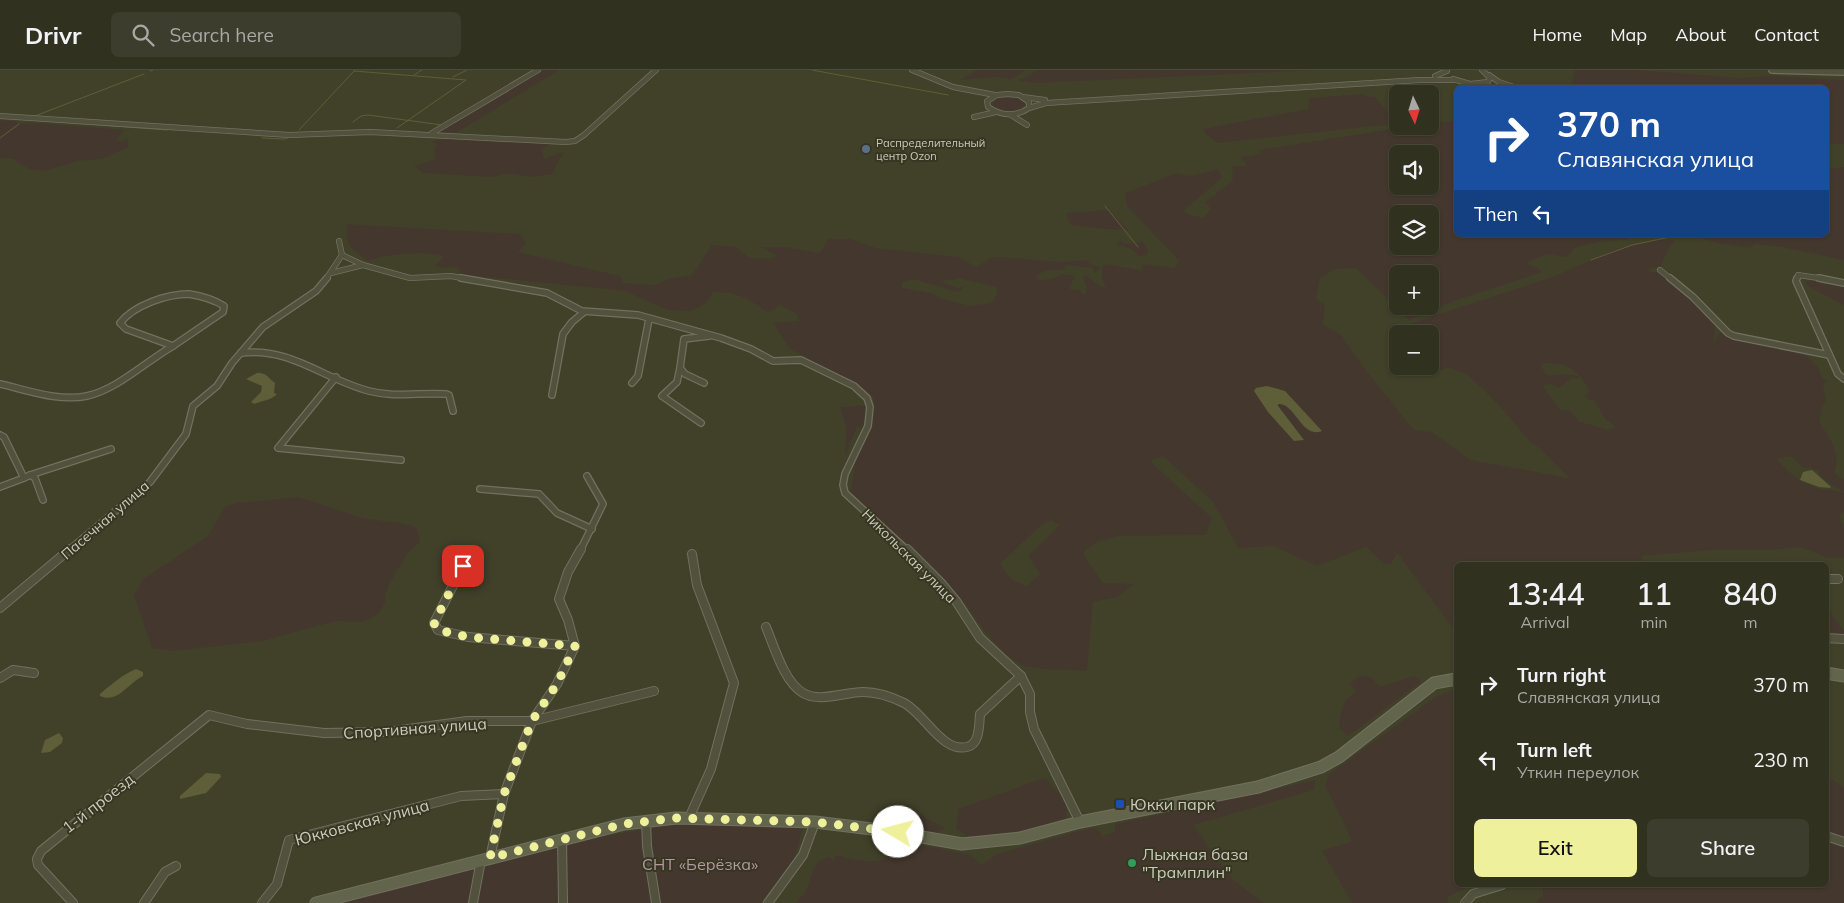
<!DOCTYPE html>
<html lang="en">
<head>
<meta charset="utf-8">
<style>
  :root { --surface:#313120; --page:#3d3d2d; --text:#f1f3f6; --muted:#a8a9a5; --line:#4c4c3e; --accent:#eef09b }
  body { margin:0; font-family:Mulish,sans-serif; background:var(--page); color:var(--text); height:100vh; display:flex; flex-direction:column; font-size:19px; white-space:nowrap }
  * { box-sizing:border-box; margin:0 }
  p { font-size:16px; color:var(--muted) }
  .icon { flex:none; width:28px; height:28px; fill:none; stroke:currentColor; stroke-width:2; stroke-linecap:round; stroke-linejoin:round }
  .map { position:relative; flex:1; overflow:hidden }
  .panel { position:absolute; left:1454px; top:492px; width:375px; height:325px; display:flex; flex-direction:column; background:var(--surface); border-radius:8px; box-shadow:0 1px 4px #0004,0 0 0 1px var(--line) }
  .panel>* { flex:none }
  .hud { position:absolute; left:1454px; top:15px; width:375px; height:152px; border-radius:8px; box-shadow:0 1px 4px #0004,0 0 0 1px var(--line); background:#1a4fa0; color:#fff; overflow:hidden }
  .needle { width:32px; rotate:176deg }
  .buttons { position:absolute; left:1389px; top:15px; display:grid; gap:10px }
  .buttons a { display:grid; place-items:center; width:50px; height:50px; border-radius:8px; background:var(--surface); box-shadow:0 1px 4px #0004,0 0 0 1px var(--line); font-size:25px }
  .pin { position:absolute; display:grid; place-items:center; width:42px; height:42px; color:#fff; margin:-21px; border-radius:10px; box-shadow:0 2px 8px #0006 }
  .me { position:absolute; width:55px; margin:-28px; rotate:278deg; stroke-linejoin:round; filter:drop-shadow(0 0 4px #0008) }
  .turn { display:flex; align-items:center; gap:18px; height:105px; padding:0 20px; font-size:22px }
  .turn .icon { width:65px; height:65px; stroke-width:2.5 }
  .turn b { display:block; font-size:35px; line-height:42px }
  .then { display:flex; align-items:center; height:48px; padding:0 20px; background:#0003; gap:10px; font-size:19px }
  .eta { display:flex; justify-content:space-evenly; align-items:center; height:85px; text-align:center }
  .eta b { font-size:30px; font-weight:600; line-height:35px }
  .action { display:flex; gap:10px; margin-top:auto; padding:10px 20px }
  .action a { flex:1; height:58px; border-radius:8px; background:var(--accent); color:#111; font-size:20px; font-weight:600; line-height:58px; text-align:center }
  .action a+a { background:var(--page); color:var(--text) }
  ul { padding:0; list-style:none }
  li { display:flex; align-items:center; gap:15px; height:75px; padding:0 20px }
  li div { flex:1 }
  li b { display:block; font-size:19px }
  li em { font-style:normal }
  header { display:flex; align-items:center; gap:30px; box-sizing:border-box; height:70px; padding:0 25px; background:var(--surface); border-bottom:1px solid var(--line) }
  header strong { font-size:24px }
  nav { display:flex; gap:28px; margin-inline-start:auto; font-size:18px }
  .search { width:350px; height:45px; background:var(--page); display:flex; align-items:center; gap:12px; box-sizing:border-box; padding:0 18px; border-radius:8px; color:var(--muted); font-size:19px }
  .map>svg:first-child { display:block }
  .green { fill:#44382e; fill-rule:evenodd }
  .water { fill:#5e5e38 }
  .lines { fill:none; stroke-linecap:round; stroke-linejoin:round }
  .stream { stroke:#5e5e38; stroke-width:1 }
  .minor-far2-casing { stroke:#71715f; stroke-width:6 }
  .minor-far1-casing { stroke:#71715f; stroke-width:8 }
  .minor-casing { stroke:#71715f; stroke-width:10 }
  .tertiary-casing { stroke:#71715f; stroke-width:8 }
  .secondary-casing { stroke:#71715f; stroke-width:13 }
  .minor-far2 { stroke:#51513e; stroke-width:4.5 }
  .minor-far1 { stroke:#51513e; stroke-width:5.5 }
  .minor { stroke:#51513e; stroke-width:8 }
  .tertiary { stroke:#51513e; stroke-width:5.5 }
  .secondary { stroke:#63644c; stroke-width:11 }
  .route { stroke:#eef09b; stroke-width:9; stroke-dasharray:0 16.2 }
  .service-dot { fill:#5c6f8a; stroke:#373622; stroke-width:2 }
  .transit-dot { fill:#1a4fb4; stroke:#373622; stroke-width:2 }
  .leisure-dot { fill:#2e9e5b; stroke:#373622; stroke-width:2 }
  .labels { text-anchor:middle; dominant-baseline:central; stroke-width:4; stroke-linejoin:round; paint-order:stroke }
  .far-poi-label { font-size:11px; fill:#cbcbbb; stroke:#373622; text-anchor:start }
  .street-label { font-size:14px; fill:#cbcbbb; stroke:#373622 }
  .near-street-label { font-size:16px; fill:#cbcbbb; stroke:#373622 }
  .near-poi-label { font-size:16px; fill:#cbcbbb; stroke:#373622; text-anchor:start }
  .near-park-label { font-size:16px; fill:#b397a1; stroke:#373622 }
</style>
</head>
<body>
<header>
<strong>Drivr</strong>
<div class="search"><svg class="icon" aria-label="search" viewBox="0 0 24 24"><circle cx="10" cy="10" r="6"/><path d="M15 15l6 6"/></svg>Search here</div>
<nav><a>Home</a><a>Map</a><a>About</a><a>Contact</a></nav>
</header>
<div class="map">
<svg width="1844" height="833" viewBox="0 0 1844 833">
  <rect width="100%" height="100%" fill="#41412a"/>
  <!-- green -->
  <g class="green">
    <path d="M 541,0 L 559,0 L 456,63 L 430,61 L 509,13 L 516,15 Z"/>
    <path d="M 977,0 L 1026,0 L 1012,9 L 996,7 L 960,10 Z"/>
    <path d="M 1036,0 L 1319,0 L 1035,13 L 1018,10 L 1029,6 Z"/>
    <path d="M 1575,0 L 1637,0 L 1741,8 L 1766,6 L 1844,10 L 1844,74 L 1826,73 L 1826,18 L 1571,17 Z"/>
    <path d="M 1364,24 L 1367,27 L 1375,27 L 1388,41 L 1393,54 L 1218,73 L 1205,64 L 1203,59 L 1308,39 L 1309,28 Z"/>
    <path d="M 1010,26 L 1021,29 L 1025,33 L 1024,36 C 1016,44 1002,43 993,36 L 993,33 L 996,28 Z"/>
    <path d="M 0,50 L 19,52 L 17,54 L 40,53 L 124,60 L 115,71 L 122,71 L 127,68 L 128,77 L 103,89 L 78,91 L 43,101 L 29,99 L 13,89 L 0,88 Z"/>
    <path d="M 1456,51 L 1456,165 L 1630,165 L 1629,169 L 1599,172 L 1574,178 C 1565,194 1563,184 1549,184 C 1542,184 1532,191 1526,193 L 1538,198 L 1542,202 L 1454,231 L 1409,250 L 1356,198 L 1336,199 L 1320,208 L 1316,229 L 1325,235 L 1323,254 L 1341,265 L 1367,302 L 1414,360 L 1432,362 L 1471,390 L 1569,408 L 1539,378 L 1529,371 L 1505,342 L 1482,318 L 1467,305 L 1447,297 L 1442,300 L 1425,297 L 1424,296 L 1430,296 L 1430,264 L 1398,264 L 1397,267 L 1391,260 L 1555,206 L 1616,179 L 1659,170 L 1675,170 L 1664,187 L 1661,197 L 1650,198 L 1648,201 L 1661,203 L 1716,250 L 1713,274 L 1720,262 L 1740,269 L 1801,280 L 1819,298 L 1821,306 L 1827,311 L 1823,315 L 1826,330 L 1822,338 L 1819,352 C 1829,366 1842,385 1834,402 L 1844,410 L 1844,422 L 1829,413 L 1819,405 L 1819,401 L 1811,398 L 1805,399 L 1790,386 L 1776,389 C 1791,404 1800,414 1822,419 C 1831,421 1836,419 1844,423 L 1844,442 L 1839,444 L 1844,458 L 1844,488 L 1828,488 L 1800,477 L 1771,480 L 1712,480 L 1641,486 L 1646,495 L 1456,495 L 1456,562 L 1397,483 L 1391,494 L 1384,494 L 1366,477 L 1317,496 L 1273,476 L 1238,478 L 1213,432 L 1163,386 L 1150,391 L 1212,448 L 1206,465 L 1120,466 L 1096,472 L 1083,483 L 1103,513 L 1135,514 L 1117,527 L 1093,532 L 1087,601 C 1073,600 1032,600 1022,595 C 990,579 977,544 953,520 C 921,485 883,457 850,424 L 861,359 L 857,356 L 846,385 C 843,377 846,373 846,365 C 847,355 843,346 840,337 L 875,335 L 873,327 L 839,305 L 790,279 L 773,253 L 799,251 L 797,244 L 779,235 L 769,243 L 746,228 L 731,223 L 713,222 L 705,234 L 691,241 L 668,240 L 625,221 L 464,205 L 456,197 L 445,198 L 435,196 L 444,186 C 426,181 387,183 369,191 C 352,181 345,175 347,154 L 520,164 L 526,173 L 518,182 L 620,206 L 623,213 L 656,215 L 668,209 L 692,205 L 712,175 L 736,177 L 749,188 L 770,189 L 778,186 L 761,177 L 786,177 L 820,183 L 828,169 L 851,169 L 876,178 L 959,187 L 976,197 L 990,188 L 1000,187 L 1064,192 L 1085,190 L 1092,195 L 1098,196 L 1100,199 L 1094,203 L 1093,198 L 1066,195 L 1065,199 C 1055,200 1043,199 1036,206 L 1039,210 C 1049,210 1054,208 1062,204 L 1075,206 L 1069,219 L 1080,220 L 1083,224 L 1086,224 L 1087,219 L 1083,207 L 1085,206 C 1093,210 1098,216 1106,218 L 1102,210 L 1102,197 L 1105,194 L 1141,200 L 1143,194 L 1174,198 L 1179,191 L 1127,136 L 1125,123 L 1177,103 L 1190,106 L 1218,99 L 1222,108 L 1182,142 L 1203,148 L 1211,139 L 1205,132 L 1233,111 L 1232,96 L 1247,96 L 1241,87 L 1261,84 L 1258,80 L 1412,56 L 1430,56 L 1430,53 ZM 1398,84 L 1430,84 L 1430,116 L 1398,116 ZM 1398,144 L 1430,144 L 1430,176 L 1398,176 ZM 1398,204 L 1430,204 L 1430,236 L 1398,236 ZM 957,208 L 997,217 L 997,224 L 991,233 L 971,236 L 942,229 L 932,223 L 902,218 L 902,212 L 913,209 L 958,222 L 965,216 L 958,218 L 940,211 L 955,210 ZM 1545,293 C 1566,292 1580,302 1589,320 L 1588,324 L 1584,325 L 1589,330 L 1594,330 L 1605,349 L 1615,356 L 1613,359 C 1603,360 1590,354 1580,352 L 1570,340 L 1560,340 L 1542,315 L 1551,314 L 1559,318 L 1572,308 L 1578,309 L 1579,307 C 1568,301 1557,307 1546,304 L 1541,296 ZM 1051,450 L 1060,455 L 1028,486 L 1040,504 L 1027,516 L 1012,510 L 1000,494 L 1041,455 Z"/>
    <path d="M 452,68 L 552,73 L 542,79 L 544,89 L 559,83 L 563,83 L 552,104 L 531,107 L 510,103 L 492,107 L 423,103 L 414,96 L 435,89 L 434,78 L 438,75 L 431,72 L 435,70 Z"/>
    <path d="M 1844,97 L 1844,190 L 1782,177 L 1755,174 L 1750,178 L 1717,173 L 1692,165 L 1826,165 L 1826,99 Z"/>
    <path d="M 1109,140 L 1128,160 L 1105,159 L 1073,155 L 1069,152 L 1066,143 Z"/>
    <path d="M 1120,171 L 1125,174 L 1143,172 L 1148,180 L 1147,185 L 1139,186 L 1131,179 L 1116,174 Z"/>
    <path d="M 1812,209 L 1838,214 L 1844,218 L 1844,235 L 1811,218 L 1805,212 Z"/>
    <path d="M 299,427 L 362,448 L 406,454 L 417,458 L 420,472 L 407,484 L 388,516 L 384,535 L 378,544 L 363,552 L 335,551 L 263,571 L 173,581 L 152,578 L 134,526 L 143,509 L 208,466 L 225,436 L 238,433 Z"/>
    <path d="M 1826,538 L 1844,561 L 1844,565 L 1826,563 Z"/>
    <path d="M 1360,606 L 1370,606 L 1380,617 L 1414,606 L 1420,609 L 1420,613 L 1348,666 L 1339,658 C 1341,640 1341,633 1356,621 L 1349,614 Z"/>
    <path d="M 1456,619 L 1456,815 L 1483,815 L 1467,817 L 1448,827 L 1448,833 L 1352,833 L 1322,781 L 1352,771 L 1325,715 L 1329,704 L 1437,626 Z"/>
    <path d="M 1826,705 L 1844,717 L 1844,833 L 1536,833 L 1538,829 L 1543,826 L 1543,815 L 1826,815 Z"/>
    <path d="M 1046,707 C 1054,724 1071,726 1066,748 C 1045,755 991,773 969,767 C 965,766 960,761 956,759 L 958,739 Z"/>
    <path d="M 1315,710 L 1314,720 L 1193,755 L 1232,809 L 1264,833 L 796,833 C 799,828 804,825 806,820 C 813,806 811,791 829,787 L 833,791 L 836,785 C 863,791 881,798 902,777 L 921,775 L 970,785 L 982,795 L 997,784 L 1091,758 L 1098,759 L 1102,766 L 1115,762 L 1115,754 Z"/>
    <path d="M 909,739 L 945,758 L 934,764 L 892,756 L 889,751 L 890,743 Z"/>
    <path d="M 690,753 L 803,758 L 794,789 L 761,833 L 324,833 C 445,803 566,768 690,753 Z"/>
  </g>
  <!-- water -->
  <g class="water">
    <path d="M 257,303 C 267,302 268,308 275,313 L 274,323 L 277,324 C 272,330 261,331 254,334 L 251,332 L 261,322 L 262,316 L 246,309 Z"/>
    <path d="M 1267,316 L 1285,321 L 1322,361 C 1301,369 1296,333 1278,334 L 1278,336 L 1304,370 L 1294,371 L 1268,342 L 1254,321 L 1256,318 Z"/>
    <path d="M 1812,400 L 1831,417 L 1830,418 L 1819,417 L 1800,410 L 1803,402 Z"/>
    <path d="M 136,599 L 143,602 L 143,606 C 128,613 118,634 100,626 L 100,624 C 109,616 125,603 136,599 Z"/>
    <path d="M 59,663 L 63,668 L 62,673 L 50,682 L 41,683 L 45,670 Z"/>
    <path d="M 206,703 L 220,704 L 221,707 L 206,723 L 180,729 L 180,726 Z"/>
  </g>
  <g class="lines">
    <!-- stream -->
    <g class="stream">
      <path d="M 812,0 L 948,25"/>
      <path d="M 150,1 L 153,0"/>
      <path d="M 354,1 L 466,10 L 397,58"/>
      <path d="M 414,5 L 422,0"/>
      <path d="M 453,7 L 467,0"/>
      <path d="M 35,46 L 144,4"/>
      <path d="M 30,50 L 167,60"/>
      <path d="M 353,52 L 361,46 L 368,45 L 442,55"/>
      <path d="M 299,60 L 355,0"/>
      <path d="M 0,68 L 19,54"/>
      <path d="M 262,68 L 285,69 L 292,66"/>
      <path d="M 1105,136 L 1138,177"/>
      <path d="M 1591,190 L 1632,175 L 1675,166"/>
    </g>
    <!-- minor-far2 casing -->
    <g class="minor-far2-casing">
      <g id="minor-far2">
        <path d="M 912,0 L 953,17 L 995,25"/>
        <path d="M 1489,5 L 1499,12 L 1517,18"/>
        <path d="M 1435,6 L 1447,1"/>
        <path d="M 1453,9 L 1470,14 L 1488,12 L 1490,8 L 1482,0"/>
        <path d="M 1008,24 L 1019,25 L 1029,32 L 1029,38 C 1016,47 1001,46 988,37 L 987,31 L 997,25 Z"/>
        <path d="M 1023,27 L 1045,30"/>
        <path d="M 1029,38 L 1046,33 L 1420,10 L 1456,10"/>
        <path d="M 1011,45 L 1027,55"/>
        <path d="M 0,46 L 290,65 L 370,62 L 566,72 L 575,71 L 584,65 L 656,0"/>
        <path d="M 974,47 L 996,42"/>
        <path d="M 432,63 L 538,0"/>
        <path d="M 342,185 L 363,195"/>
        <path d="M 1660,200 L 1671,209"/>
        <path d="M 331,203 L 363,195 L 410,208 L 451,206 L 467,209"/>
        <path d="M 326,209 L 342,185 L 339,171"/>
        <path d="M 1797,209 L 1798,205 L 1825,209"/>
      </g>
    </g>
    <!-- minor-far1 casing -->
    <g class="minor-far1-casing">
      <g id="minor-far1">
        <path d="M 461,208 L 547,223 L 582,241 L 638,245 L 721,268 L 751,279 L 773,291 L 801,290 L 854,316 L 867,328 L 870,337 L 868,356 L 845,404 L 843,415 L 845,423 L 908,481"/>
        <path d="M 1670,208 L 1693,227 L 1728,263 L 1734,266 L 1829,285"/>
        <path d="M 1797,208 L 1796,211 L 1838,304 L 1844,309"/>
        <path d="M 1819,208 L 1844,213"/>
        <path d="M 189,224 C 202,226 213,229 224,236 L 223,242 L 173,276 L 126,259 L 120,253 C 134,235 167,224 189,224 Z"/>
        <path d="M 241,283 C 291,277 323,309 369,321 C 395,328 420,322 446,324 L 449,325 L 453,341"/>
        <path d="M 680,298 L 677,312 L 662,326 L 701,353"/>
        <path d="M 336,307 L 278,378 L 401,390"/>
        <path d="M 632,313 L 638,306 L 649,249"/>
        <path d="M 704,313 L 685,304 L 680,298 L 684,269 L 709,266"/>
        <path d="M 0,314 C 27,320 59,332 87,326 C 118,319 145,292 173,276"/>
        <path d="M 552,325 L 563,264 L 572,252 L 584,242"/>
        <path d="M 0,365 L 4,367 L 24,408 L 30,405 L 35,408 L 43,430"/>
        <path d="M 30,405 L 111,379"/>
        <path d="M 0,417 L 24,408"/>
        <path d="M 480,419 L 539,424 L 557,443 L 592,459"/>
        <path d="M 68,481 L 150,412 L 186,364 L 193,336 L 217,316 L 232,293 L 263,257 L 316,221 L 327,208"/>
        <path d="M 580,481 L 603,434 L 587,406"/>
      </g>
    </g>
    <!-- minor casing -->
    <g class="minor-casing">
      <g id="minor">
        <path d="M 907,479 L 941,513 L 956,531 L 980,568 L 1021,606 L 1030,624 L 1030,642 L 1034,659 L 1080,752"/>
        <path d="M 463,496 L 434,553 L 438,560 L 468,567 L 575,576"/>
        <path d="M 1826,509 L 1838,509"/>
        <path d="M 0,538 L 70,479"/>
        <path d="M 766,557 C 774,576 784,612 803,623 C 820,633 844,622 863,622 C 876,622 892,627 904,633 C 924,643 942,683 967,677 C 980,674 979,655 980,644 L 1021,606"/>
        <path d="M 1826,568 L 1844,569"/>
        <path d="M 0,608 L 13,600 L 34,603"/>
        <path d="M 689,748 L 711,699 L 734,613 L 697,515 L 692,484"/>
        <path d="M 646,751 L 647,776 L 656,833"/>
        <path d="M 1826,766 L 1844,772"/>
        <path d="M 562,769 L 563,833"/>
        <path d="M 490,788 L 504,724 L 532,651 L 557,614 L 575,576 L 568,550 L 559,529 L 568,502 L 581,479"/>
        <path d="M 73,833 L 38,795 L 37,789 L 41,781 L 209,645 L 247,654 L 324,663 L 386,662 L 467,651 L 532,651 L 654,621"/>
        <path d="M 144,833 L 165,802 L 176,796"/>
        <path d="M 262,833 L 277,814 L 289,770 L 461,726 L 504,724"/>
        <path d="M 473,833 L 481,790"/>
        <path d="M 768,833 L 803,785 L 815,752"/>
        <path d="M 1465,833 L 1473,824 L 1502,815"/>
      </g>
    </g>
    <!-- tertiary casing -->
    <g class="tertiary-casing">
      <path id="tertiary" d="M 1772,0 L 1844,2"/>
    </g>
    <!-- secondary casing -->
    <g class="secondary-casing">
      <g id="secondary">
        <path d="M 1826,603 L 1844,606"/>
        <path d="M 316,833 L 624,754 L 676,748 L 815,752 L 888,761 L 962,774 L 1020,768 L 1080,752 L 1258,717 L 1321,697 L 1339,687 L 1434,613 L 1456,609"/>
      </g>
    </g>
    <!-- minor-far2 -->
    <use href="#minor-far2" class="minor-far2"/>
    <!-- minor-far1 -->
    <use href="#minor-far1" class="minor-far1"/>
    <!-- minor -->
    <use href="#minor" class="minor"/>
    <!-- tertiary -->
    <use href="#tertiary" class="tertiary"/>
    <!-- secondary -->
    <use href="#secondary" class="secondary"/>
  </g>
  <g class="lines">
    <!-- route -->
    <path class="route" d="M 463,496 L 434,553 L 438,560 L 468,567 L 575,576 L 557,614 L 532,651 L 504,724 L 490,788 L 624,754 L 676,748 L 815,752 L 898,762"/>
  </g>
  <!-- markers -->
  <circle class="service-dot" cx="866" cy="79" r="5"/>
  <rect class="transit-dot" x="1115" y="729" width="10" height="10" rx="2.5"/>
  <circle class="leisure-dot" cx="1132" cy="793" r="5"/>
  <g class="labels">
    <!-- far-poi labels -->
    <g class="far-poi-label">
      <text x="876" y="73">Распределительный<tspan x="876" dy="13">центр Ozon</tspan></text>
    </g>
    <!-- street labels -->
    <g class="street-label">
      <text transform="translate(105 450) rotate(-41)">Пасечная улица</text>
      <text transform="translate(909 486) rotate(45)">Никольская улица</text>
    </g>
    <!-- near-street labels -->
    <g class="near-street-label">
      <text transform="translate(415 658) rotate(-4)">Спортивная улица</text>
      <text transform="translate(98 733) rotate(-38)">1-й проезд</text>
      <text transform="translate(362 752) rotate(-15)">Юкковская улица</text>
    </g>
    <!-- near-poi labels -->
    <g class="near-poi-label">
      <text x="1130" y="734">Юкки парк</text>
      <text x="1142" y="784">Лыжная база<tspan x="1142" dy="18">"Трамплин"</tspan></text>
    </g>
    <!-- near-park labels -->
    <g class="near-park-label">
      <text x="700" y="794">СНТ «Берёзка»</text>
    </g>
  </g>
</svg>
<div class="buttons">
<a><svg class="needle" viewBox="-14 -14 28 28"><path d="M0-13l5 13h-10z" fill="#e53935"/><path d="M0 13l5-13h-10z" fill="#a8a9a5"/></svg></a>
<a><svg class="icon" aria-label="sound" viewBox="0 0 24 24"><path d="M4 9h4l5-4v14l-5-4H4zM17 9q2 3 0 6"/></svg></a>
<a><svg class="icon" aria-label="layers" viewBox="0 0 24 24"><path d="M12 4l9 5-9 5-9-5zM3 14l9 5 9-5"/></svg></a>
<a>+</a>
<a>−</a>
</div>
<div class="pin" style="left:463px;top:496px;background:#d93025"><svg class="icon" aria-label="arrive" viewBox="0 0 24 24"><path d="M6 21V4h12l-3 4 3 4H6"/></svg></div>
<svg class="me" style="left:898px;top:762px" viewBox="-20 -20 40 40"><circle r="19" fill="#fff"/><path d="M0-13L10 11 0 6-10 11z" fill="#eef09b"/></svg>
<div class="hud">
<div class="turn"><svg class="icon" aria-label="right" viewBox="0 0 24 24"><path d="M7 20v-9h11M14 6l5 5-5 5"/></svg><div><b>370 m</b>Славянская улица</div></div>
<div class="then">Then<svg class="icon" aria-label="left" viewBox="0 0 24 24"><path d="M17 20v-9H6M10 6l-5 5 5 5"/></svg></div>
</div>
<section class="panel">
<div class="eta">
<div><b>13:44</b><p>Arrival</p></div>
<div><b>11</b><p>min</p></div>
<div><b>840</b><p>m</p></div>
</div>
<ul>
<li><svg class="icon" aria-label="right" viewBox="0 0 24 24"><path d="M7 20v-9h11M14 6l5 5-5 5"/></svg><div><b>Turn right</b><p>Славянская улица</p></div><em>370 m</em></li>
<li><svg class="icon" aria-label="left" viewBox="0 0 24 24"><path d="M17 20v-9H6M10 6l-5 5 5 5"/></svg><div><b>Turn left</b><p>Уткин переулок</p></div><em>230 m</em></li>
</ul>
<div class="action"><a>Exit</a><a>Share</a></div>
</section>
</div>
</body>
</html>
